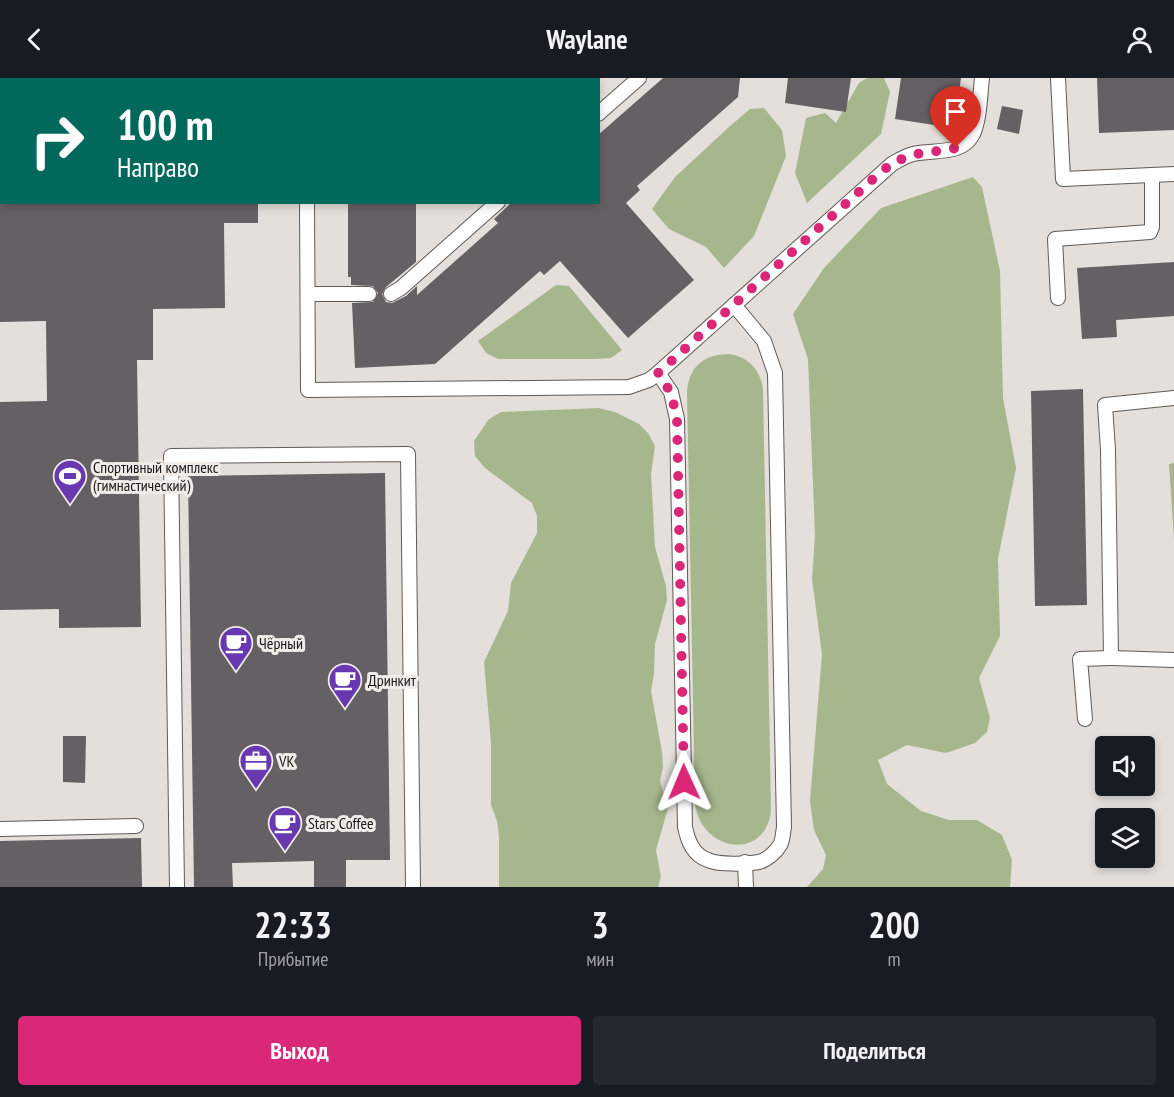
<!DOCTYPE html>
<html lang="ru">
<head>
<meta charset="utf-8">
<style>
  :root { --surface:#171b24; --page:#242831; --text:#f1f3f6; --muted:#9ea1a6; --accent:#db2777 }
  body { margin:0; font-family:"PT Sans Narrow",sans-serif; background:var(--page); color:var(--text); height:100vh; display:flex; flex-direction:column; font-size:22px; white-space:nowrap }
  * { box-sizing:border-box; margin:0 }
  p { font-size:20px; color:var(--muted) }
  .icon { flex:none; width:33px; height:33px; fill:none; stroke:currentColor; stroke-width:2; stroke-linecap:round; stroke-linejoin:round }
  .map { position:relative; height:809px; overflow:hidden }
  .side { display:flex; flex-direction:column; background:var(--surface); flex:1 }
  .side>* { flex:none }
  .banner { position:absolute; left:0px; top:0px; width:600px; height:126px; box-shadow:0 3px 9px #0003; background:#00695c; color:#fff; overflow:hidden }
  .fabs { position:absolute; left:1095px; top:658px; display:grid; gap:12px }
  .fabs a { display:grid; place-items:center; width:60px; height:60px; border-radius:6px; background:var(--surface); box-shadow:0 3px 9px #0003; font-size:30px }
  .pin { position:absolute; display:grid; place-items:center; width:51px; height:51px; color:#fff; margin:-62px -26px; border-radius:50% 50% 50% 0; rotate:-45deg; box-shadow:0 0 6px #0007 }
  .pin .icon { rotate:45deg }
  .me { position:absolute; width:66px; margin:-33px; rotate:359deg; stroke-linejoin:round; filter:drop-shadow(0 0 4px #0008) }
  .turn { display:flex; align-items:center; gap:21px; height:126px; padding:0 18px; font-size:27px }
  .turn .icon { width:78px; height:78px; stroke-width:2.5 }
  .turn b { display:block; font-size:42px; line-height:51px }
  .eta { display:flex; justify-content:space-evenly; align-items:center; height:102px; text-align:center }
  .eta b { font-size:36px; font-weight:800; line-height:42px }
  .button { display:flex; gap:12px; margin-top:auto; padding:12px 18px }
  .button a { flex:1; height:69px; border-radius:6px; background:var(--accent); color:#fff; font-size:24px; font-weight:800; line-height:69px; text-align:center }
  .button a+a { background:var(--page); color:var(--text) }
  header { display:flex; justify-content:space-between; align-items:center; height:78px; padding:0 18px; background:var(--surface); font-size:27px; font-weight:800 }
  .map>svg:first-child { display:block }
  .green { fill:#a6b78d }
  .building { fill:#646063 }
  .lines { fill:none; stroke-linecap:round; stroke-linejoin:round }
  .lane-casing { stroke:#5f5b57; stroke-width:16 }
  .lane { stroke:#fff; stroke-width:14 }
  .route { stroke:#db2777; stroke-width:10; stroke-dasharray:0 18 }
  .labels { text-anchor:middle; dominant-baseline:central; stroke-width:6; stroke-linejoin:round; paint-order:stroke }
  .poi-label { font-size:16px; fill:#1a1917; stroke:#f1ece8; text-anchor:start }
</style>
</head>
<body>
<header><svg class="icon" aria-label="back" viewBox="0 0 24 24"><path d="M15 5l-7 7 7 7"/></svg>Waylane<svg class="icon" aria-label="person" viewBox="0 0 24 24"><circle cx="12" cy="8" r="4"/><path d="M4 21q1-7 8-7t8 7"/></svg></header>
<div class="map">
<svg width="1174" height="809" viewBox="0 0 1174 809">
  <rect width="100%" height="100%" fill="#e4dfda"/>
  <!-- green -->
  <g class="green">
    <path d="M 867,0 L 884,0 L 890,14 L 881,56 L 807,125 L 795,95 L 806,40 L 825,35 L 836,45 L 859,5 Z"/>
    <path d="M 764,30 L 782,52 L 786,78 L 754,158 L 724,190 L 706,169 L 669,151 L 652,131 L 675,99 L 729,49 L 750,31 Z"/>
    <path d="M 973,99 L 982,109 L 1000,193 L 1003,320 L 1016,390 L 998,481 L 1000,558 L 979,600 L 990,640 L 987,654 L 975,665 L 946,675 L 907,667 L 878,682 L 887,706 L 921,733 L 949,742 L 977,742 L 1002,757 L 1012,782 L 1010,809 L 807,809 L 823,791 L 826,777 L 814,752 L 810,723 L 822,576 L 812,501 L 815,457 L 808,281 L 793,236 L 824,190 L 881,130 Z"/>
    <path d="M 556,207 L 569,208 L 622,272 L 611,280 L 596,281 L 498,281 L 486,275 L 478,263 Z"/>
    <path d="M 729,276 C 749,279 760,292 763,311 L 771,732 C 766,784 700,774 695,725 L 687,313 C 689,288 705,276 729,276 Z"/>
    <path d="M 599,330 L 615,334 L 639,346 L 648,355 L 655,368 L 651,396 L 655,469 L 666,508 L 667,522 L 655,566 L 654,596 L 651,613 L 662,674 L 663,689 L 660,703 L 668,730 L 656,772 L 661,799 L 658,809 L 499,809 L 499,758 L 497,743 L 491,727 L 491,665 L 484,584 L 508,533 L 511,505 L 537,455 L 537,438 L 532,425 L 485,390 L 475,378 L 474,363 L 489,341 L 501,334 Z"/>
    <path d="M 1174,385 L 1174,461 L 1169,386 Z"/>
  </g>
  <!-- building -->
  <g class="building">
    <path d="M 663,0 L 740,0 L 738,19 L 637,108 L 640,112 L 626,125 L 694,202 L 628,260 L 560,183 L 544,197 L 540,193 L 435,286 L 355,290 L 352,225 L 373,224 L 378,215 L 373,208 L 351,207 L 351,199 L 348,199 L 348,124 L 416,124 L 416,184 L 386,209 L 382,216 L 386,224 L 392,225 L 406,218 L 417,208 L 417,217 L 498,145 L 494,141 L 512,124 L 598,124 L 598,57 Z"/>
    <path d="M 788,0 L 851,0 L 846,34 L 785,25 Z"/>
    <path d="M 901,0 L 961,0 L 954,50 L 895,41 Z"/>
    <path d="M 1097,0 L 1174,0 L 1174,52 L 1099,55 Z"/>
    <path d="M 1002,28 L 1023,32 L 1019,56 L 997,51 Z"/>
    <path d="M 0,124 L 258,124 L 258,145 L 224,145 L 225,230 L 153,231 L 153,282 L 137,282 L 141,549 L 59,550 L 59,531 L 0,532 L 0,324 L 47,323 L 46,243 L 0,244 Z"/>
    <path d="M 1174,184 L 1174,238 L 1116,242 L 1117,259 L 1082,261 L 1077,190 Z"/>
    <path d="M 1083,311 L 1087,527 L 1035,528 L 1031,313 Z"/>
    <path d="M 385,395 L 390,782 L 346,782 L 346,809 L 314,809 L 314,783 L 232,785 L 233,809 L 194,809 L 188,398 Z"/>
    <path d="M 63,658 L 86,658 L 85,705 L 63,704 Z"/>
    <path d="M 141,760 L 142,809 L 0,809 L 0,763 Z"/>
  </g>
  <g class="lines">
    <!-- lane casing -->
    <g class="lane-casing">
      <g id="lane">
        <path d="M 307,0 L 307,2"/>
        <path d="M 1058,0 L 1063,101 L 1174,96"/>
        <path d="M 260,2 L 260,0"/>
        <path d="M 598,36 L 639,0"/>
        <path d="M 307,124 L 308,312 L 629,309 L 649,302 L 658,295 L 892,86 C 899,82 905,78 913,76 C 933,71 962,78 973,56 C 980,40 980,17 982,0"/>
        <path d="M 308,216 L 369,216"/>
        <path d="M 391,216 L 401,210 L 498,124"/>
        <path d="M 1058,220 L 1055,161 L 1150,154 L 1152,149 L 1152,97"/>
        <path d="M 658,295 L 671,314 L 677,341 L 685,749 C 688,763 693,777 708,782 C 718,787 747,786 759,784 C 767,782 776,774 780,767 C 783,762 783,754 784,749 L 775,295 L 764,263 L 734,227"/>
        <path d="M 1174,320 L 1105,327 L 1108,372 L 1111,580 L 1174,582"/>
        <path d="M 1085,641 L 1080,581 L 1111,580"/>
        <path d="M 0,751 L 136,748"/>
        <path d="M 745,784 L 746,809"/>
        <path d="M 177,809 L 171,378 L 408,376 L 413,809"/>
      </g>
    </g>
    <!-- lane -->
    <use href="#lane" class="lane"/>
  </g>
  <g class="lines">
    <!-- route -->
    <path class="route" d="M 684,704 L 677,341 L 671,315 L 658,295 L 882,93 C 912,71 922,77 956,70"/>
  </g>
  <!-- icons -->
  <defs>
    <g id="stadium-pin" transform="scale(1.725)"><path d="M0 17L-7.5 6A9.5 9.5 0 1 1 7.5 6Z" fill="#6738af" stroke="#f1ece8"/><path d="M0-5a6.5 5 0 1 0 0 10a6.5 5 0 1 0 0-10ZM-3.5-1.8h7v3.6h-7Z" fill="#fff"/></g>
    <g id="cafe-pin" transform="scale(1.725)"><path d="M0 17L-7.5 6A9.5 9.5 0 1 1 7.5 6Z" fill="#6738af" stroke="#f1ece8"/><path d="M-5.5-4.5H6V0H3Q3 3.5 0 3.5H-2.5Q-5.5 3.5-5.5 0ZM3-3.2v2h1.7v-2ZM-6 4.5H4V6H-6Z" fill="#fff"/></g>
    <g id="office-pin" transform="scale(1.725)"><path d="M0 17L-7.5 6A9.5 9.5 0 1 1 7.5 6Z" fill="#6738af" stroke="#f1ece8"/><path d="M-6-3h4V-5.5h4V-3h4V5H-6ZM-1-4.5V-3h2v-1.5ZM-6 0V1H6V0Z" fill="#fff"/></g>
  </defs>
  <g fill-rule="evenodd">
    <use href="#stadium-pin" x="70" y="398"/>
    <use href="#cafe-pin" x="236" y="565"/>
    <use href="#cafe-pin" x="345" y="602"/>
    <use href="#office-pin" x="256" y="683"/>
    <use href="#cafe-pin" x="285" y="745"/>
  </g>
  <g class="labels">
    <!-- poi labels -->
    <g class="poi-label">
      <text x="93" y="389">Спортивный комплекс<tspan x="93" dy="18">(гимнастический)</tspan></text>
      <text x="259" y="565">Чёрный</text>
      <text x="368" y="602">Дринкит</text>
      <text x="279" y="683">VK</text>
      <text x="308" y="745">Stars Coffee</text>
    </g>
  </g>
</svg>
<div class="fabs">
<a><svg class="icon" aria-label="sound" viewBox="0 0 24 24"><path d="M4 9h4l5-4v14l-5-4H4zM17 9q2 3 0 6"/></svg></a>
<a><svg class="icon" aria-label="layers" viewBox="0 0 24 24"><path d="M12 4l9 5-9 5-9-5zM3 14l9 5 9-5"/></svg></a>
</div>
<div class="pin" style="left:956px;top:70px;background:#d93025"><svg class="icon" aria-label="arrive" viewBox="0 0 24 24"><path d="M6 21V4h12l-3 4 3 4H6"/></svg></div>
<svg class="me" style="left:684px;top:704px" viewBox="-20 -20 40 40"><path d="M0-17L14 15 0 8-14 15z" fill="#db2777" stroke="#fff" stroke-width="4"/></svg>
<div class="banner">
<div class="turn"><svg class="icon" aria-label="right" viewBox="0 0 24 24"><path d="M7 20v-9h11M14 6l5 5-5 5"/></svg><div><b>100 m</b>Направо</div></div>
</div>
</div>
<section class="side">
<div class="eta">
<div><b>22:33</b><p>Прибытие</p></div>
<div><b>3</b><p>мин</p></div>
<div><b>200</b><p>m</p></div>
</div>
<div class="button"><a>Выход</a><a>Поделиться</a></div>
</section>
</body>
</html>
